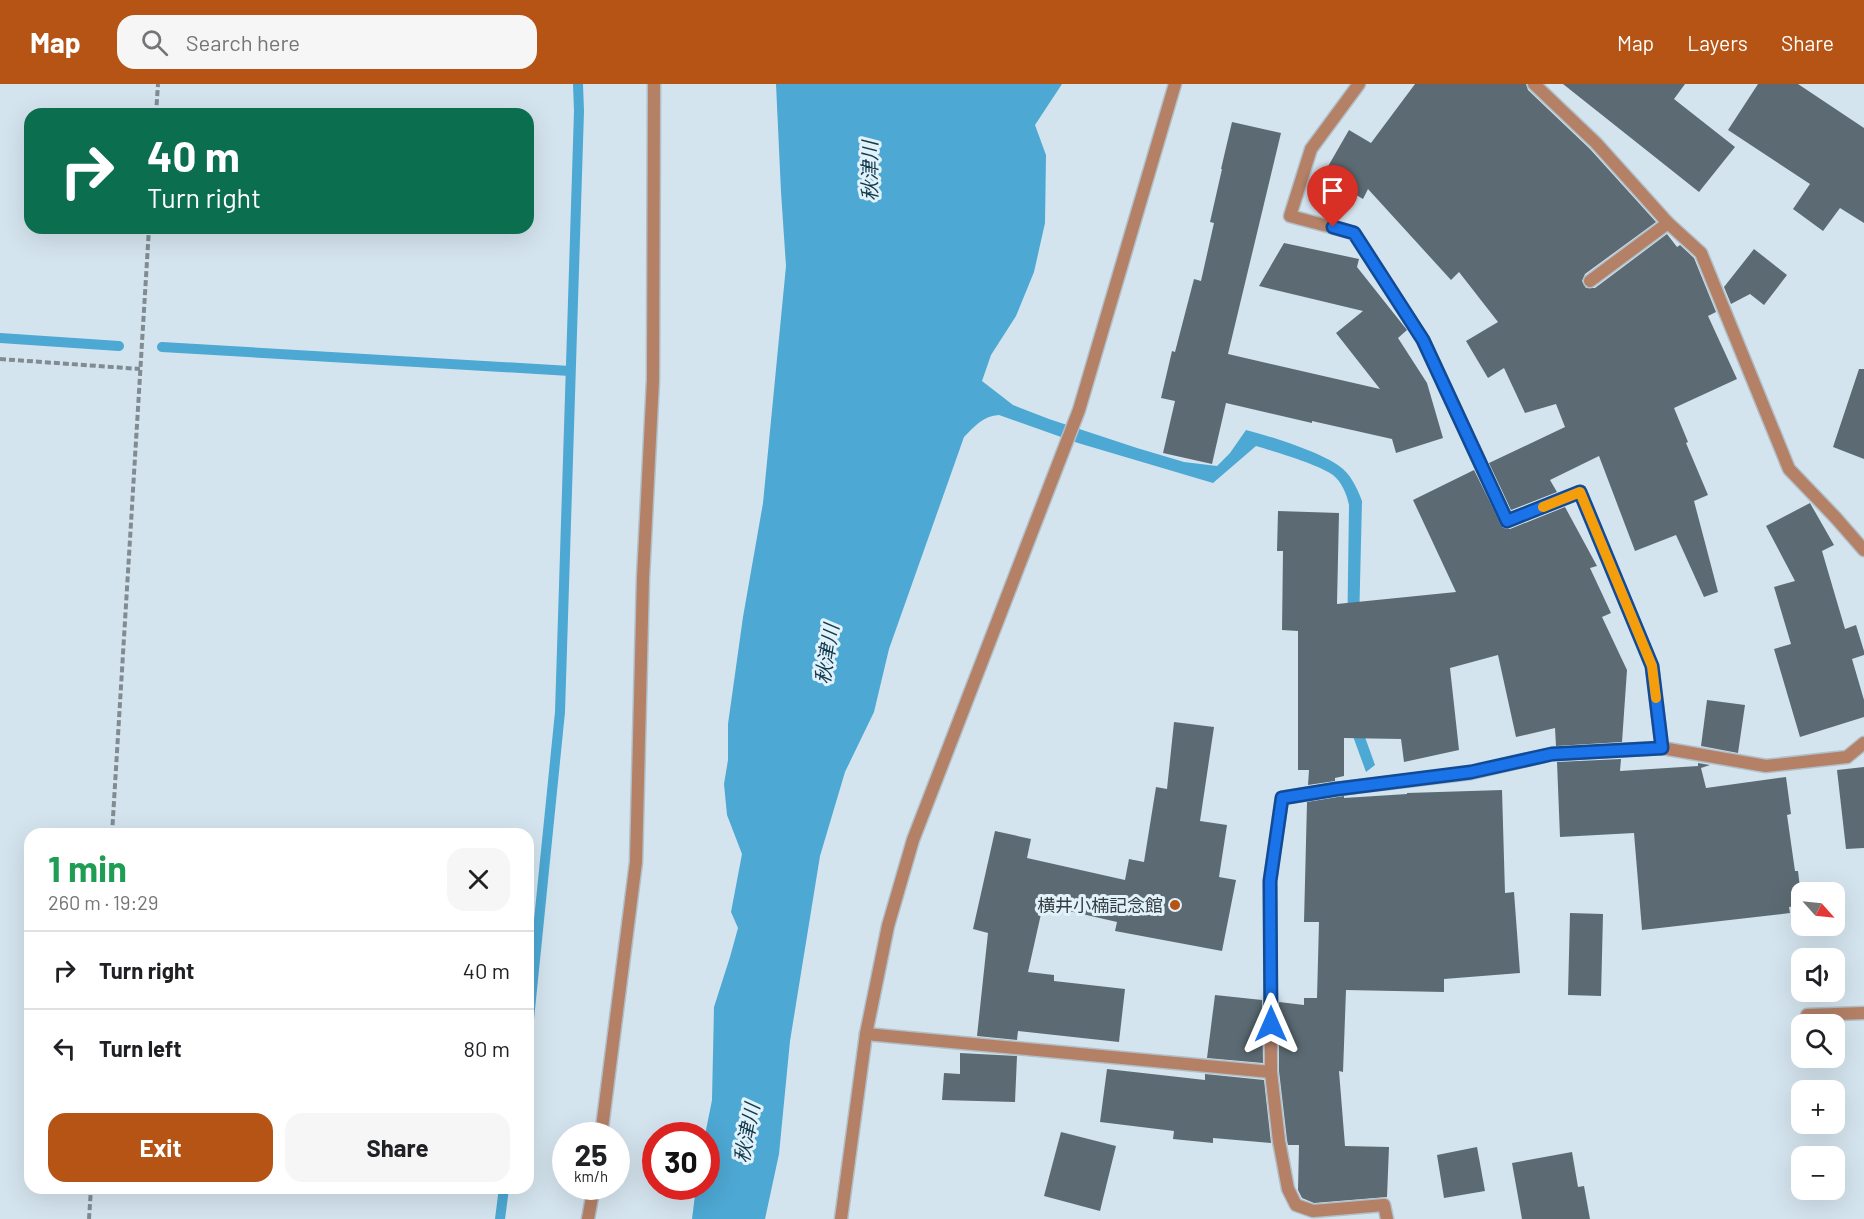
<!DOCTYPE html>
<html lang="en">
<head>
<meta charset="utf-8">
<style>
  :root { --surface:#fff; --page:#f6f6f6; --text:#202124; --muted:#757577; --line:#e0e0e0; --accent:#b55415 }
  body { margin:0; font-family:Barlow,"Noto Sans JP",sans-serif; background:var(--page); color:var(--text); height:100vh; display:flex; flex-direction:column; font-size:22px; white-space:nowrap }
  * { box-sizing:border-box; margin:0 }
  p { font-size:20px; color:var(--muted) }
  .icon { flex:none; width:33px; height:33px; fill:none; stroke:currentColor; stroke-width:2; stroke-linecap:round; stroke-linejoin:round }
  .map { position:relative; flex:1; overflow:hidden }
  .drawer { position:absolute; left:24px; top:744px; width:510px; height:366px; display:flex; flex-direction:column; background:var(--surface); border-radius:18px; box-shadow:0 6px 24px #0002 }
  .drawer>* { flex:none }
  .banner { position:absolute; left:24px; top:24px; width:510px; height:126px; border-radius:18px; box-shadow:0 6px 24px #0002; background:#0b6e4f; color:#fff; overflow:hidden }
  .needle { width:39px; rotate:117deg }
  .fabs { position:absolute; left:1791px; top:798px; display:grid; gap:12px }
  .fabs a { display:grid; place-items:center; width:54px; height:54px; border-radius:12px; background:var(--surface); box-shadow:0 6px 24px #0002; font-size:30px }
  .speed { position:absolute; left:552px; top:1038px; display:flex; gap:12px; font-size:30px; font-weight:700; text-align:center }
  .speed>* { display:grid; place-content:center; width:78px; height:78px; border-radius:50%; background:var(--surface); box-shadow:0 6px 24px #0002; line-height:1 }
  .speed small { font-size:15px; font-weight:400 }
  .speed .limit { border:9px solid #d22; background:#fff; color:#111 }
  .pin { position:absolute; display:grid; place-items:center; width:51px; height:51px; color:#fff; margin:-62px -26px; border-radius:50% 50% 50% 0; rotate:-45deg; box-shadow:0 0 6px #0007 }
  .pin .icon { rotate:45deg }
  .me { position:absolute; width:66px; margin:-33px; rotate:0deg; stroke-linejoin:round; filter:drop-shadow(0 0 4px #0008) }
  .turn { display:flex; align-items:center; gap:21px; height:126px; padding:0 24px; font-size:27px }
  .turn .icon { width:78px; height:78px; stroke-width:2.5 }
  .turn b { display:block; font-size:42px; line-height:51px }
  .round { display:grid; place-items:center; flex:none; width:63px; height:63px; border-radius:18px; background:var(--page) }
  .head { display:flex; align-items:center; justify-content:space-between; height:102px; padding:0 24px }
  h1 { font-size:36px; font-weight:700; line-height:45px; color:#1e9e55 }
  .primary-button { display:flex; gap:12px; margin-top:auto; padding:12px 24px }
  .primary-button a { flex:1; height:69px; border-radius:18px; background:var(--accent); color:#fff; font-size:24px; font-weight:700; line-height:69px; text-align:center }
  .primary-button a+a { background:var(--page); color:var(--text) }
  ul { padding:0; list-style:none }
  li { display:flex; align-items:center; gap:18px; height:78px; padding:0 24px; border-top:2px solid var(--line) }
  li div { flex:1 }
  li b { display:block; font-size:22px }
  li em { font-style:normal }
  header { display:flex; align-items:center; gap:36px; box-sizing:border-box; height:84px; padding:0 30px; background:var(--accent); color:#fff }
  header strong { font-size:28px }
  nav { display:flex; gap:33px; margin-inline-start:auto; font-size:21px }
  .search { width:420px; height:54px; background:var(--page); display:flex; align-items:center; gap:15px; box-sizing:border-box; padding:0 21px; border-radius:18px; color:var(--muted); font-size:22px }
  .map>svg:first-child { display:block }
  .water { fill:#4da8d3 }
  .lines { fill:none; stroke-linecap:round; stroke-linejoin:round }
  .stream { stroke:#4da8d3; stroke-width:10 }
  .building { fill:#5c6b73 }
  .street-casing { stroke:#b1bfc8; stroke-width:15 }
  .path { stroke:#808b92; stroke-width:4; stroke-dasharray:6 3; stroke-linecap:butt }
  .street { stroke:#b48066; stroke-width:12 }
  .route-casing { stroke:#114b97; stroke-width:15 }
  .route { stroke:#1a73e8; stroke-width:10 }
  .slow { stroke:#f59e0b; stroke-width:10 }
  .poi-dot { fill:#b55415; stroke:#e1f2fb; stroke-width:2 }
  .labels { text-anchor:middle; dominant-baseline:central; stroke-width:6; stroke-linejoin:round; paint-order:stroke }
  .poi-label { font-size:18px; fill:#373e42; stroke:#e1f2fb; text-anchor:end }
  .water-label { font-size:20px; font-style:italic; fill:#123a4c; stroke:#e1f2fb }
</style>
</head>
<body>
<header>
<strong>Map</strong>
<div class="search"><svg class="icon" aria-label="search" viewBox="0 0 24 24"><circle cx="10" cy="10" r="6"/><path d="M15 15l6 6"/></svg>Search here</div>
<nav><a>Map</a><a>Layers</a><a>Share</a></nav>
</header>
<div class="map">
<svg width="1864" height="1135" viewBox="0 0 1864 1135">
  <rect width="100%" height="100%" fill="#d4e4ee"/>
  <!-- water -->
  <path class="water" d="M 776,0 L 1062,0 L 1035,41 L 1046,71 L 1045,139 L 1034,188 L 1016,232 L 991,271 L 982,297 L 1013,321 L 1049,335 L 1137,364 L 1184,378 L 1217,382 L 1230,369 L 1246,346 C 1270,352 1325,369 1343,385 C 1352,393 1358,406 1362,417 L 1359,541 L 1361,642 L 1375,681 L 1366,688 L 1346,633 L 1349,421 C 1347,411 1342,398 1333,391 C 1320,381 1273,367 1256,362 L 1213,399 L 1078,359 L 999,331 C 983,332 975,342 964,353 L 889,565 L 874,628 L 845,688 L 820,772 L 790,957 L 779,1070 L 765,1135 L 692,1135 L 696,1103 L 706,1102 L 706,1052 L 705,1051 L 712,1016 L 714,923 L 730,873 L 738,844 L 731,828 L 742,770 L 727,731 L 724,700 L 728,676 L 728,640 L 743,533 L 763,419 L 786,182 L 781,108 Z"/>
  <g class="lines">
    <!-- stream -->
    <g class="stream">
      <path d="M 0,254 L 119,262"/>
      <path d="M 162,263 L 570,287"/>
      <path d="M 528,945 L 560,628 L 579,27 L 578,0"/>
      <path d="M 500,1135 L 504,1104"/>
    </g>
  </g>
  <!-- building -->
  <g class="building">
    <path d="M 1415,0 L 1526,0 L 1528,6 L 1590,65 L 1656,138 L 1585,190 L 1582,197 L 1586,204 L 1595,204 L 1667,150 L 1677,163 L 1680,161 L 1694,174 L 1716,228 L 1708,232 L 1737,295 L 1674,324 L 1688,358 L 1686,359 L 1708,411 L 1694,417 L 1718,508 L 1704,513 L 1676,451 L 1635,467 L 1599,372 L 1550,396 L 1557,408 L 1511,426 L 1489,379 L 1565,343 L 1556,320 L 1525,329 L 1504,284 L 1488,294 L 1466,257 L 1498,238 L 1459,188 L 1451,196 L 1368,105 L 1363,115 L 1323,91 L 1349,46 L 1371,59 Z"/>
    <path d="M 1563,0 L 1685,0 L 1674,15 L 1735,63 L 1699,108 Z"/>
    <path d="M 1758,0 L 1798,0 L 1864,44 L 1864,139 L 1840,124 L 1823,147 L 1793,125 L 1810,100 L 1728,46 Z"/>
    <path d="M 1232,38 L 1281,49 L 1228,270 L 1380,305 L 1336,249 L 1363,227 L 1259,202 L 1284,159 L 1359,175 L 1357,183 L 1407,246 L 1398,254 L 1427,299 L 1443,354 L 1396,369 L 1392,355 L 1312,337 L 1312,339 L 1226,319 L 1212,380 L 1163,369 L 1175,317 L 1161,314 L 1172,267 L 1175,268 L 1194,195 L 1201,197 L 1214,139 L 1210,138 L 1222,85 L 1221,85 Z"/>
    <path d="M 1754,165 L 1787,191 L 1764,221 L 1750,210 L 1731,220 L 1724,203 Z"/>
    <path d="M 1859,285 L 1864,285 L 1864,375 L 1833,363 Z"/>
    <path d="M 1474,386 L 1503,444 L 1510,445 L 1565,423 L 1597,482 L 1590,484 L 1611,529 L 1602,533 L 1627,586 L 1622,658 L 1556,662 L 1555,644 L 1516,653 L 1498,571 L 1450,584 L 1459,666 L 1404,678 L 1401,655 L 1344,654 L 1344,692 L 1335,694 L 1335,697 L 1308,701 L 1309,686 L 1298,686 L 1298,547 L 1282,546 L 1283,467 L 1277,467 L 1278,427 L 1339,429 L 1337,520 L 1456,508 L 1413,416 Z"/>
    <path d="M 1810,419 L 1834,461 L 1822,467 L 1845,545 L 1856,541 L 1864,567 L 1864,571 L 1852,575 L 1864,616 L 1864,633 L 1800,653 L 1774,565 L 1791,560 L 1774,503 L 1795,497 L 1766,442 Z"/>
    <path d="M 1707,616 L 1745,621 L 1738,669 L 1701,662 Z"/>
    <path d="M 1174,638 L 1214,643 L 1200,737 L 1227,741 L 1219,793 L 1236,796 L 1222,867 L 1115,847 L 1117,838 L 1043,821 L 1028,888 L 1054,891 L 1054,897 L 1125,905 L 1119,958 L 1018,947 L 1017,956 L 977,952 L 988,849 L 973,845 L 995,747 L 1031,755 L 1027,774 L 1125,796 L 1129,775 L 1144,778 L 1156,703 L 1167,705 Z"/>
    <path d="M 1621,675 L 1620,687 L 1698,682 L 1698,679 L 1710,681 L 1701,684 L 1706,704 L 1786,693 L 1791,730 L 1787,731 L 1795,787 L 1798,787 L 1802,821 L 1789,823 L 1790,829 L 1642,846 L 1634,749 L 1560,753 L 1557,678 Z"/>
    <path d="M 1864,683 L 1864,764 L 1846,765 L 1837,686 Z"/>
    <path d="M 1502,706 L 1505,809 L 1514,808 L 1520,889 L 1444,895 L 1444,908 L 1346,906 L 1343,988 L 1339,987 L 1345,1062 L 1389,1063 L 1387,1113 L 1314,1119 L 1302,1114 L 1298,1106 L 1299,1061 L 1288,1061 L 1287,1056 L 1279,987 L 1279,918 L 1304,921 L 1304,914 L 1317,914 L 1319,838 L 1304,838 L 1307,718 L 1344,712 L 1344,714 L 1407,710 L 1407,709 Z"/>
    <path d="M 1570,829 L 1603,830 L 1601,912 L 1568,911 Z"/>
    <path d="M 1215,911 L 1262,916 L 1263,979 L 1207,974 Z"/>
    <path d="M 960,969 L 1017,972 L 1015,1018 L 942,1016 L 944,989 L 960,990 Z"/>
    <path d="M 1107,985 L 1205,996 L 1205,990 L 1264,996 L 1271,1059 L 1213,1054 L 1213,1059 L 1173,1055 L 1174,1047 L 1100,1038 Z"/>
    <path d="M 1061,1048 L 1116,1062 L 1100,1127 L 1044,1112 Z"/>
    <path d="M 1477,1063 L 1485,1107 L 1444,1114 L 1437,1071 Z"/>
    <path d="M 1572,1068 L 1578,1103 L 1584,1102 L 1590,1135 L 1522,1135 L 1512,1079 Z"/>
  </g>
  <g class="lines">
    <!-- street casing -->
    <g class="street-casing">
      <g id="street">
        <path d="M 1359,0 L 1311,65 L 1290,132 L 1354,149 L 1423,256 L 1507,437 L 1580,408 L 1652,582 L 1662,664"/>
        <path d="M 1534,0 L 1596,59 L 1668,139 L 1701,169 L 1789,385 L 1835,433 L 1864,466"/>
        <path d="M 1590,197 L 1668,139"/>
        <path d="M 1807,931 L 1864,929"/>
        <path d="M 866,950 L 1271,988"/>
        <path d="M 601,1052 L 636,778 L 643,494 L 653,296 L 654,0"/>
        <path d="M 588,1135 L 594,1102"/>
        <path d="M 841,1135 L 866,950 L 888,842 L 913,756 L 1079,326 L 1175,0"/>
        <path d="M 1387,1135 L 1384,1121 L 1313,1127 L 1296,1121 L 1288,1105 L 1279,1057 L 1271,988 L 1270,797 L 1282,714 L 1337,705 L 1471,689 L 1552,670 L 1662,664 L 1766,682 L 1847,673 L 1864,659"/>
      </g>
    </g>
    <!-- path -->
    <g class="path">
      <path d="M 156,30 L 158,0"/>
      <path d="M 0,275 L 140,285"/>
      <path d="M 112,750 L 149,144"/>
      <path d="M 89,1135 L 91,1104"/>
    </g>
    <!-- street -->
    <use href="#street" class="street"/>
  </g>
  <g class="lines">
    <!-- route casing -->
    <g class="route-casing">
      <path id="route" d="M 1271,940 L 1270,797 L 1282,714 L 1337,705 L 1471,688 L 1552,670 L 1662,664 L 1652,582 L 1580,408 L 1507,437 L 1423,256 L 1354,149 L 1333,143"/>
    </g>
    <!-- route -->
    <use href="#route" class="route"/>
    <!-- slow -->
    <path class="slow" d="M 1543,423 L 1580,408 L 1652,582 L 1656,614"/>
  </g>
  <!-- markers -->
  <circle class="poi-dot" cx="1175" cy="821" r="6"/>
  <g class="labels">
    <!-- poi labels -->
    <g class="poi-label">
      <text x="1163" y="821">横井小楠記念館</text>
    </g>
    <!-- water labels -->
    <g class="water-label">
      <text transform="translate(869 87) rotate(-90)">秋津川</text>
      <text transform="translate(826 570) rotate(-81)">秋津川</text>
      <text transform="translate(746 1049) rotate(-79)">秋津川</text>
    </g>
  </g>
</svg>
<div class="fabs">
<a><svg class="needle" viewBox="-14 -14 28 28"><path d="M0-13l5 13h-10z" fill="#e53935"/><path d="M0 13l5-13h-10z" fill="#757577"/></svg></a>
<a><svg class="icon" aria-label="sound" viewBox="0 0 24 24"><path d="M4 9h4l5-4v14l-5-4H4zM17 9q2 3 0 6"/></svg></a>
<a><svg class="icon" aria-label="search" viewBox="0 0 24 24"><circle cx="10" cy="10" r="6"/><path d="M15 15l6 6"/></svg></a>
<a>+</a>
<a>−</a>
</div>
<div class="speed"><div>25<small>km/h</small></div><div class="limit">30</div></div>
<div class="pin" style="left:1333px;top:143px;background:#d93025"><svg class="icon" aria-label="arrive" viewBox="0 0 24 24"><path d="M6 21V4h12l-3 4 3 4H6"/></svg></div>
<svg class="me" style="left:1271px;top:940px" viewBox="-20 -20 40 40"><path d="M0-17L14 15 0 8-14 15z" fill="#1a73e8" stroke="#fff" stroke-width="4"/></svg>
<div class="banner">
<div class="turn"><svg class="icon" aria-label="right" viewBox="0 0 24 24"><path d="M7 20v-9h11M14 6l5 5-5 5"/></svg><div><b>40 m</b>Turn right</div></div>
</div>
<section class="drawer">
<div class="head"><div><h1>1 min</h1><p>260 m · 19:29</p></div><a class="round"><svg class="icon" aria-label="close" viewBox="0 0 24 24"><path d="M6 6l12 12M18 6L6 18"/></svg></a></div>
<ul>
<li><svg class="icon" aria-label="right" viewBox="0 0 24 24"><path d="M7 20v-9h11M14 6l5 5-5 5"/></svg><div><b>Turn right</b></div><em>40 m</em></li>
<li><svg class="icon" aria-label="left" viewBox="0 0 24 24"><path d="M17 20v-9H6M10 6l-5 5 5 5"/></svg><div><b>Turn left</b></div><em>80 m</em></li>
</ul>
<div class="primary-button"><a>Exit</a><a>Share</a></div>
</section>
</div>
</body>
</html>
